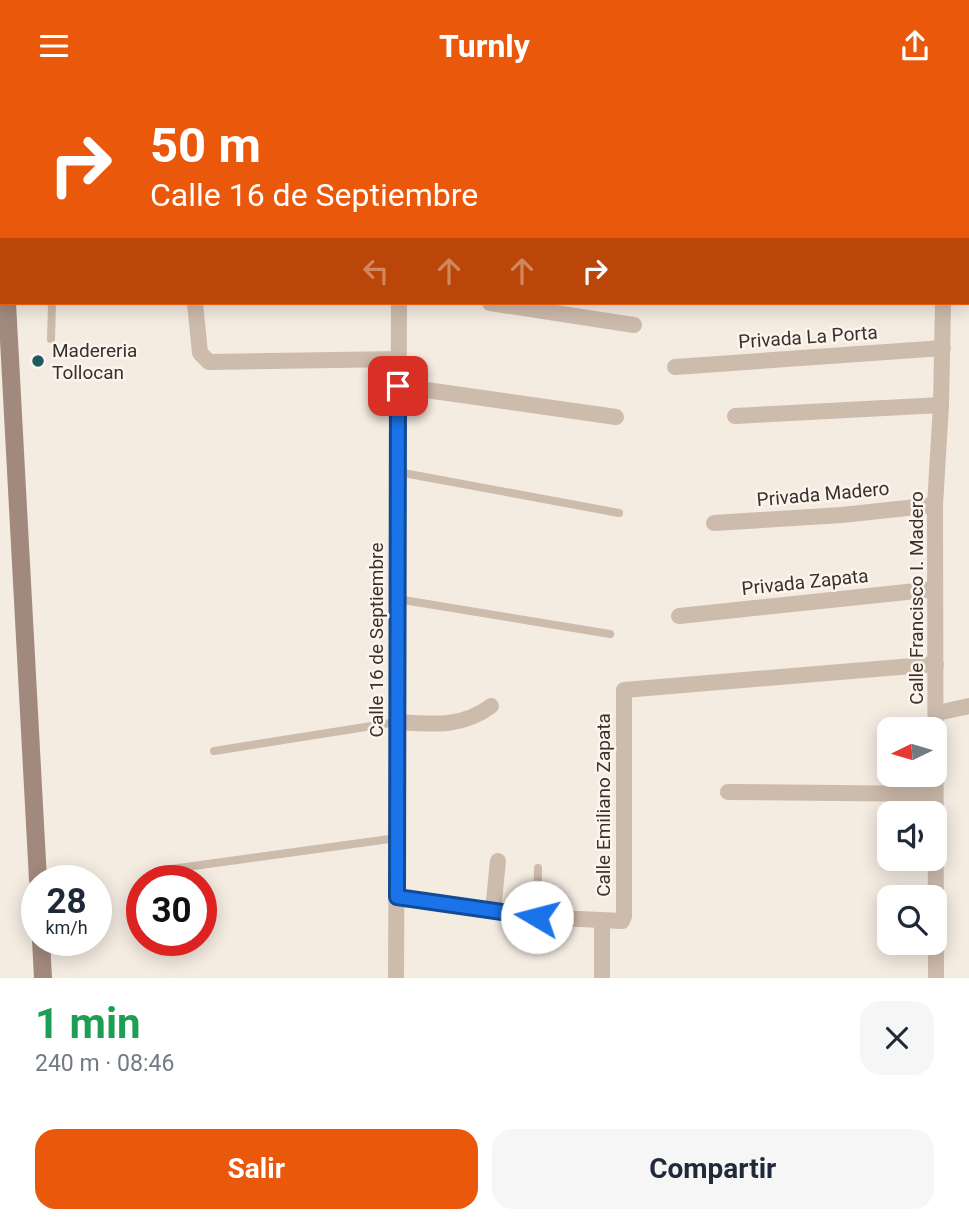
<!DOCTYPE html>
<html lang="es">
<head>
<meta charset="utf-8">
<style>
  :root { --surface:#fff; --page:#f6f6f7; --text:#1f2937; --muted:#747a83; --accent:#ea580c }
  body { margin:0; font-family:Roboto,sans-serif; background:var(--page); color:var(--text); height:100vh; display:flex; flex-direction:column; font-size:26px; white-space:nowrap }
  * { box-sizing:border-box; margin:0 }
  p { font-size:23px; color:var(--muted) }
  .icon { flex:none; width:38px; height:38px; fill:none; stroke:currentColor; stroke-width:2; stroke-linecap:round; stroke-linejoin:round }
  .map { position:relative; height:887px; overflow:hidden }
  .side { display:flex; flex-direction:column; background:var(--surface); flex:1 }
  .side>* { flex:none }
  .top-card { position:absolute; left:0px; top:0px; width:970px; height:214px; box-shadow:0 4px 18px #0003; background:#ea580c; color:#fff; overflow:hidden }
  .needle { width:46px; rotate:265deg }
  .buttons { position:absolute; left:877px; top:626px; display:grid; gap:14px }
  .buttons a { display:grid; place-items:center; width:70px; height:70px; border-radius:14px; background:var(--surface); box-shadow:0 4px 18px #0003; font-size:35px }
  .speed { position:absolute; left:21px; top:774px; display:flex; gap:14px; font-size:35px; font-weight:700; text-align:center }
  .speed>* { display:grid; place-content:center; width:91px; height:91px; border-radius:50%; background:var(--surface); box-shadow:0 4px 18px #0003; line-height:1 }
  .speed small { font-size:18px; font-weight:400 }
  .speed .limit { border:10px solid #d22; background:#fff; color:#111 }
  .pin { position:absolute; display:grid; place-items:center; width:60px; height:60px; color:#fff; margin:-30px; border-radius:14px; box-shadow:0 4px 10px #0006 }
  .me { position:absolute; width:77px; margin:-38px; rotate:278deg; stroke-linejoin:round; filter:drop-shadow(0 0 5px #0008) }
  .turn { display:flex; align-items:center; gap:24px; height:147px; padding:0 35px; font-size:32px }
  .turn .icon { width:91px; height:91px; stroke-width:2.5 }
  .turn b { display:block; font-size:49px; line-height:60px }
  .lanes { display:flex; align-items:center; height:66px; padding:0 35px; background:#0003; justify-content:center; gap:35px; direction:ltr }
  .lanes .off { opacity:.35 }
  .round { display:grid; place-items:center; flex:none; width:74px; height:74px; border-radius:21px; background:var(--page) }
  .head { display:flex; align-items:center; justify-content:space-between; height:119px; padding:0 35px }
  h1 { font-size:42px; font-weight:700; line-height:52px; color:#1e9e55 }
  .cta { display:flex; gap:14px; margin-top:auto; padding:14px 35px }
  .cta a { flex:1; height:80px; border-radius:21px; background:var(--accent); color:#fff; font-size:28px; font-weight:700; line-height:80px; text-align:center }
  .cta a+a { background:var(--page); color:var(--text) }
  header { display:flex; justify-content:space-between; align-items:center; height:91px; padding:0 35px; background:var(--accent); color:#fff; font-size:32px; font-weight:700 }
  .map>svg:first-child { display:block }
  .lines { fill:none; stroke-linecap:round; stroke-linejoin:round }
  .path { stroke:#b9a596; stroke-width:3.5; stroke-dasharray:3.5 3.5; stroke-linecap:butt }
  .service { stroke:#cdbbac; stroke-width:8 }
  .minor { stroke:#cdbbac; stroke-width:16 }
  .secondary { stroke:#a18a7d; stroke-width:18 }
  .route-casing { stroke:#114b97; stroke-width:18 }
  .route { stroke:#1a73e8; stroke-width:12 }
  .poi-dot { fill:#1f5a5e; stroke:#fbf5ee; stroke-width:2.5 }
  .labels { text-anchor:middle; dominant-baseline:central; stroke-width:5; stroke-linejoin:round; paint-order:stroke }
  .street-label { font-size:19px; fill:#3b302b; stroke:#fbf5ee }
  .poi-label { font-size:19px; fill:#3b302b; stroke:#fbf5ee; text-anchor:start }
</style>
</head>
<body>
<header><svg class="icon" aria-label="menu" viewBox="0 0 24 24"><path d="M4 6h16M4 12h16M4 18h16"/></svg>Turnly<svg class="icon" aria-label="share" viewBox="0 0 24 24"><path d="M12 15V3M7 8l5-5 5 5M5 13v7h14v-7"/></svg></header>
<div class="map">
<svg width="969" height="887" viewBox="0 0 969 887">
  <rect width="100%" height="100%" fill="#f4ebe1"/>
  <g class="lines">
    <!-- path -->
    <path class="path" d="M 31,805 L 34,836"/>
    <!-- service -->
    <g class="service">
      <path d="M 25,0 L 25,2"/>
      <path d="M 86,0 L 86,2"/>
      <path d="M 51,248 L 52,212"/>
      <path d="M 398,381 L 619,422"/>
      <path d="M 397,508 L 610,543"/>
      <path d="M 214,660 L 397,631"/>
      <path d="M 157,780 L 397,747"/>
      <path d="M 537,826 L 538,777"/>
    </g>
    <!-- minor -->
    <g class="minor">
      <path d="M 403,0 L 403,2"/>
      <path d="M 617,2 L 617,0"/>
      <path d="M 946,2 L 946,0"/>
      <path d="M 195,212 L 200,262 L 209,271 L 398,268"/>
      <path d="M 490,212 L 634,234"/>
      <path d="M 675,276 L 943,257"/>
      <path d="M 398,295 L 616,326"/>
      <path d="M 735,325 L 941,314"/>
      <path d="M 714,432 L 842,424 L 935,414"/>
      <path d="M 679,525 L 935,498"/>
      <path d="M 937,622 L 969,615"/>
      <path d="M 397,631 C 432,633 462,637 491,615"/>
      <path d="M 728,701 L 935,703"/>
      <path d="M 397,806 L 537,826 L 622,830 L 624,825 L 624,599 L 936,573"/>
      <path d="M 493,819 L 498,770"/>
      <path d="M 602,831 L 602,887"/>
      <path d="M 396,887 L 399,212"/>
      <path d="M 936,887 L 935,414 L 941,314 L 943,212"/>
    </g>
    <!-- secondary -->
    <g class="secondary">
      <path d="M 0,84 L 2,116"/>
      <path d="M 7,212 L 38,789"/>
      <path d="M 41,849 L 43,887"/>
    </g>
  </g>
  <g class="lines">
    <!-- route casing -->
    <g class="route-casing">
      <path id="route" d="M 398,295 L 397,806 L 537,826"/>
    </g>
    <!-- route -->
    <use href="#route" class="route"/>
  </g>
  <!-- markers -->
  <circle class="poi-dot" cx="38" cy="270" r="7"/>
  <g class="labels">
    <!-- street labels -->
    <g class="street-label">
      <text transform="translate(808 246) rotate(-4)">Privada La Porta</text>
      <text transform="translate(823 403) rotate(-5)">Privada Madero</text>
      <text transform="translate(805 491) rotate(-6)">Privada Zapata</text>
      <text transform="translate(916 507) rotate(-90)">Calle Francisco I. Madero</text>
      <text transform="translate(376 549) rotate(-90)">Calle 16 de Septiembre</text>
      <text transform="translate(603 714) rotate(-90)">Calle Emiliano Zapata</text>
    </g>
    <!-- poi labels -->
    <g class="poi-label">
      <text x="52" y="259">Madereria<tspan x="52" dy="22">Tollocan</tspan></text>
    </g>
  </g>
</svg>
<div class="buttons">
<a><svg class="needle" viewBox="-14 -14 28 28"><path d="M0-13l5 13h-10z" fill="#e53935"/><path d="M0 13l5-13h-10z" fill="#747a83"/></svg></a>
<a><svg class="icon" aria-label="sound" viewBox="0 0 24 24"><path d="M4 9h4l5-4v14l-5-4H4zM17 9q2 3 0 6"/></svg></a>
<a><svg class="icon" aria-label="search" viewBox="0 0 24 24"><circle cx="10" cy="10" r="6"/><path d="M15 15l6 6"/></svg></a>
</div>
<div class="speed"><div>28<small>km/h</small></div><div class="limit">30</div></div>
<div class="pin" style="left:398px;top:295px;background:#d93025"><svg class="icon" aria-label="arrive" viewBox="0 0 24 24"><path d="M6 21V4h12l-3 4 3 4H6"/></svg></div>
<svg class="me" style="left:537px;top:826px" viewBox="-20 -20 40 40"><circle r="19" fill="#fff"/><path d="M0-13L10 11 0 6-10 11z" fill="#1a73e8"/></svg>
<div class="top-card">
<div class="turn"><svg class="icon" aria-label="right" viewBox="0 0 24 24"><path d="M7 20v-9h11M14 6l5 5-5 5"/></svg><div><b>50 m</b>Calle 16 de Septiembre</div></div>
<div class="lanes"><svg class="icon off" aria-label="left" viewBox="0 0 24 24"><path d="M17 20v-9H6M10 6l-5 5 5 5"/></svg><svg class="icon off" aria-label="ahead" viewBox="0 0 24 24"><path d="M12 20V5M6 11l6-6 6 6"/></svg><svg class="icon off" aria-label="ahead" viewBox="0 0 24 24"><path d="M12 20V5M6 11l6-6 6 6"/></svg><svg class="icon" aria-label="right" viewBox="0 0 24 24"><path d="M7 20v-9h11M14 6l5 5-5 5"/></svg></div>
</div>
</div>
<section class="side">
<div class="head"><div><h1>1 min</h1><p>240 m · 08:46</p></div><a class="round"><svg class="icon" aria-label="close" viewBox="0 0 24 24"><path d="M6 6l12 12M18 6L6 18"/></svg></a></div>
<div class="cta"><a>Salir</a><a>Compartir</a></div>
</section>
</body>
</html>
